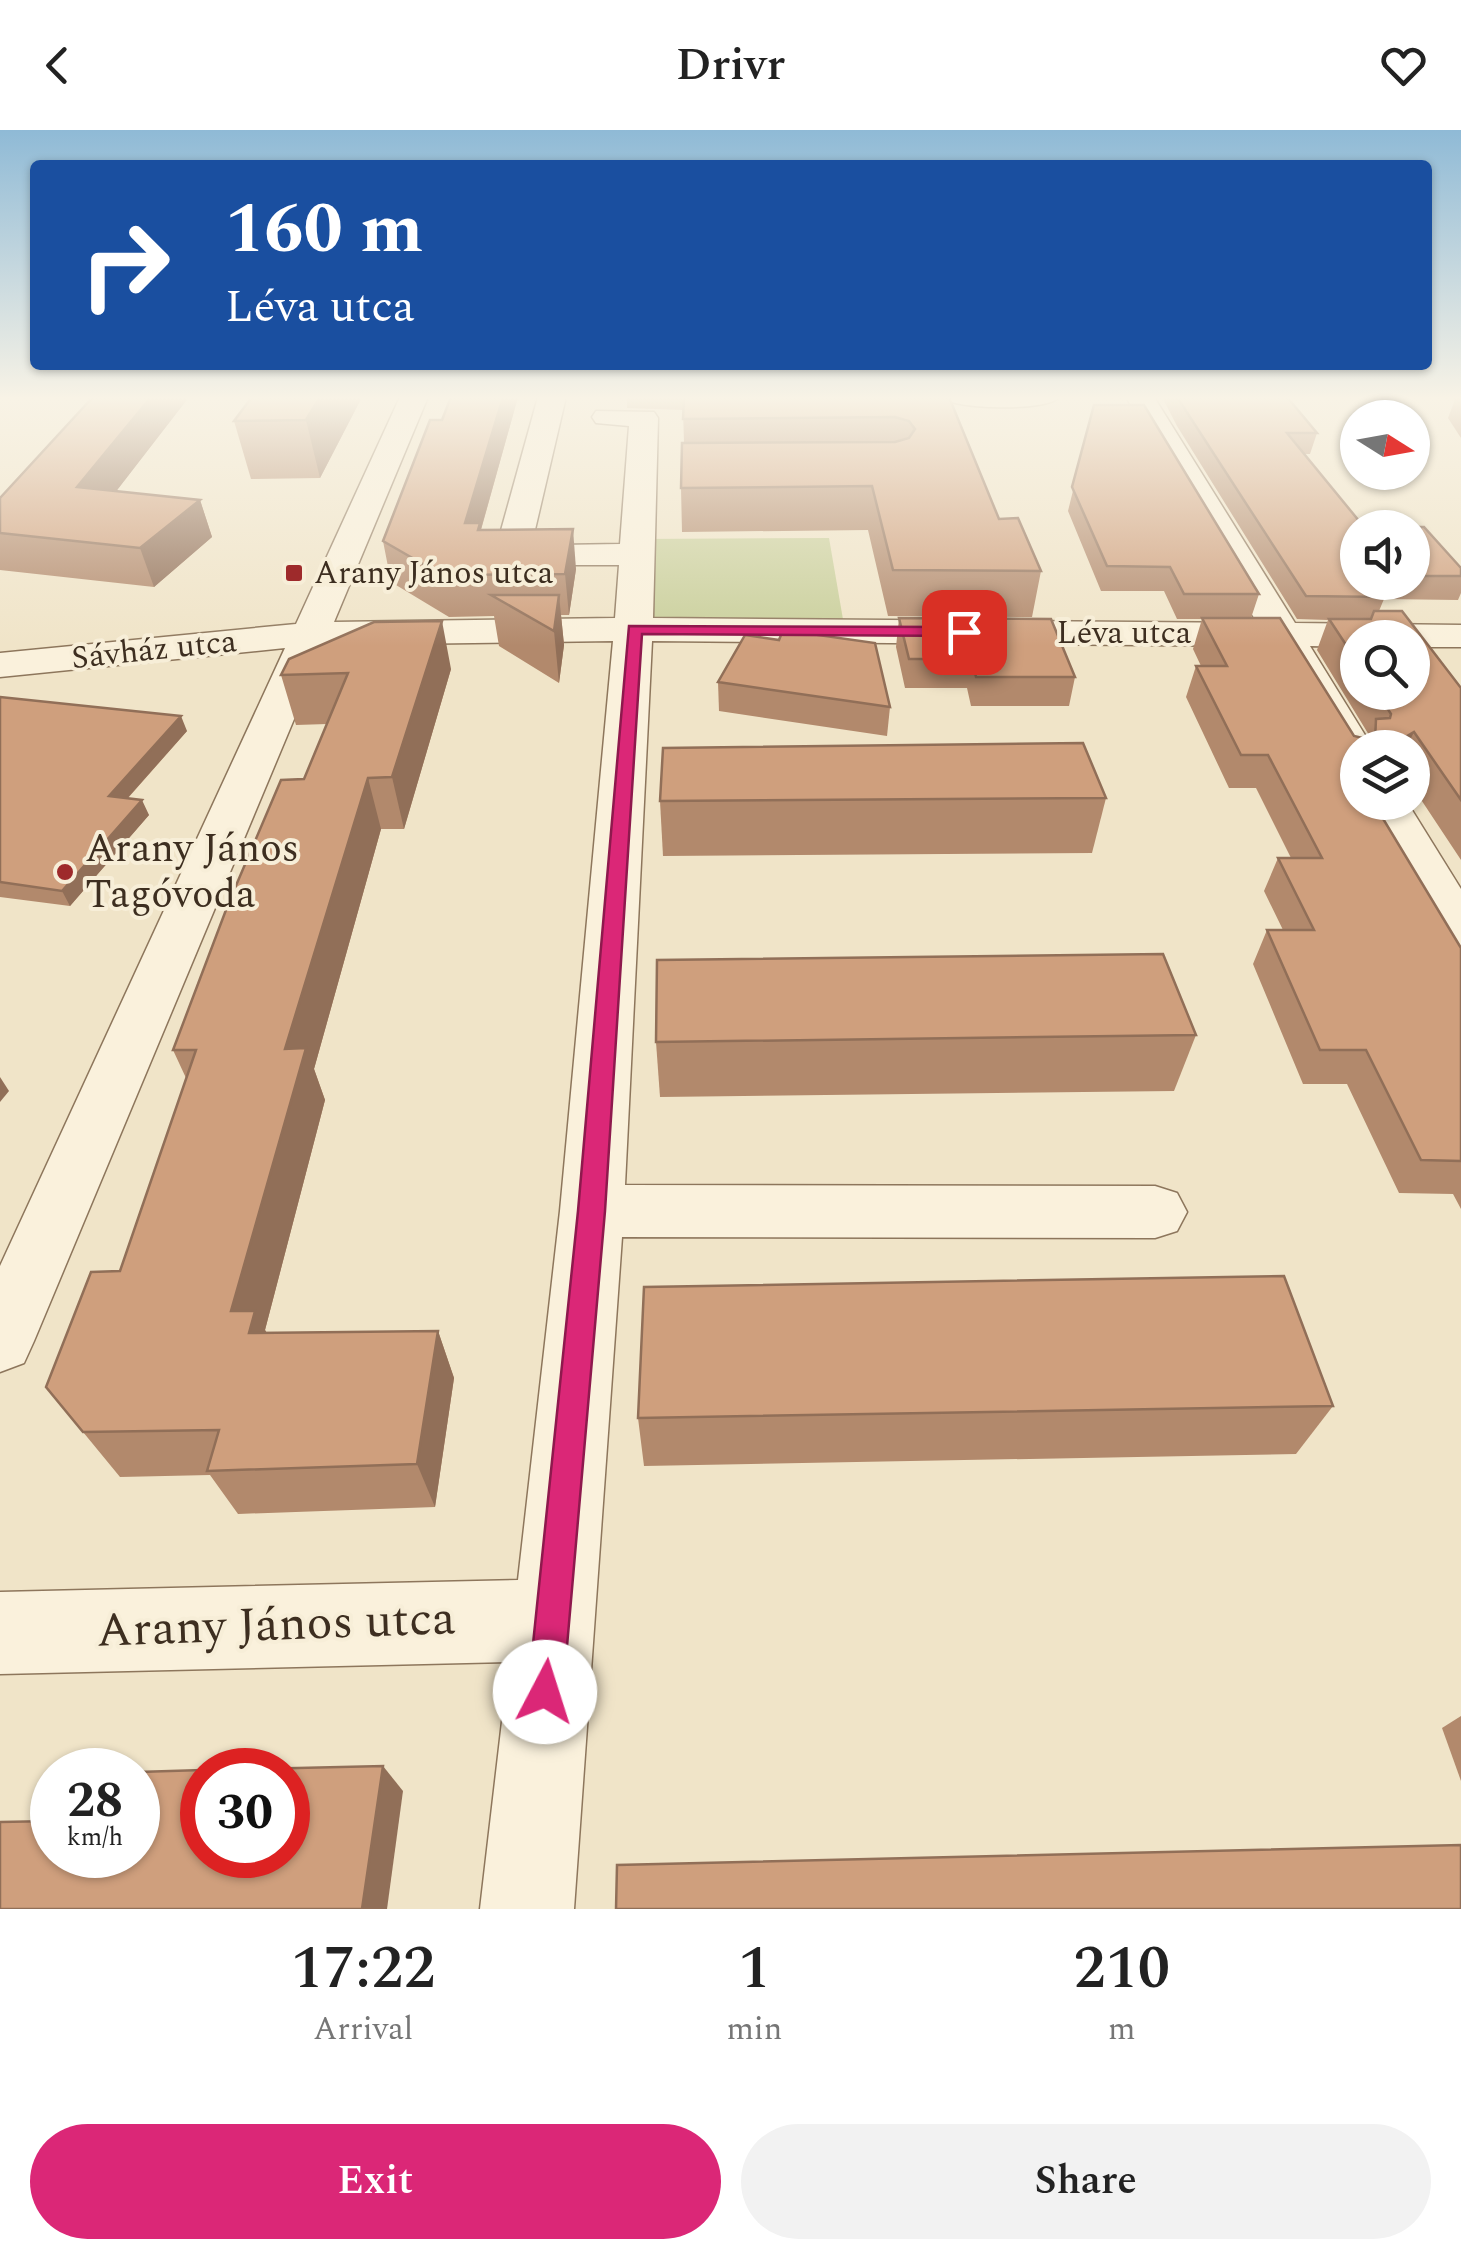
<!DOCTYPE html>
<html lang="en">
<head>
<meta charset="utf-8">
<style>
  :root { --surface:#fff; --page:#f2f2f2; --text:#222; --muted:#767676; --accent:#db2777 }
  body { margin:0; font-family:Spectral,serif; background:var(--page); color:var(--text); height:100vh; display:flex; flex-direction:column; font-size:38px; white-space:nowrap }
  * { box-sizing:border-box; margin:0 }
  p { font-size:32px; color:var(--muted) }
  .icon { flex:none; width:55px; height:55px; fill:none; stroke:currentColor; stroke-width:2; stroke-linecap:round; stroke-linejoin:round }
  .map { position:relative; height:1779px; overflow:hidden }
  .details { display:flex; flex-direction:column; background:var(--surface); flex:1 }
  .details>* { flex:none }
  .top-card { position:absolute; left:30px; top:30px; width:1402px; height:210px; border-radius:10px; box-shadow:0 2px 8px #0004; background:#1a4fa0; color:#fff; overflow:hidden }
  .needle { width:65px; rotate:101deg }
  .controls { position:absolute; left:1340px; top:270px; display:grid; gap:20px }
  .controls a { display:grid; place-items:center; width:90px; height:90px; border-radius:50%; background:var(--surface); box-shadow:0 2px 8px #0004; font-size:50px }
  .speed { position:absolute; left:30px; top:1618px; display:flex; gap:20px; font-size:50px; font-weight:700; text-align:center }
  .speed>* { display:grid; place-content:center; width:130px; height:130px; border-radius:50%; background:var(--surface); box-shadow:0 2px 8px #0004; line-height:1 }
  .speed small { font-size:25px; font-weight:400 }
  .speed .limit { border:15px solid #d22; background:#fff; color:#111 }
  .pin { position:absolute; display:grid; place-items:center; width:85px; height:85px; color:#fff; margin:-42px; border-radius:20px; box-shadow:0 5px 15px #0006 }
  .me { position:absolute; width:110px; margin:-55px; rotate:5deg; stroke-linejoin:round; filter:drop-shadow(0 0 8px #0008) }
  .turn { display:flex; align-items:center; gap:35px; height:210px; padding:0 30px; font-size:45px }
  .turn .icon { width:130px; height:130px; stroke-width:2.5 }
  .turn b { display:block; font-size:70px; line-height:85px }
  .eta { display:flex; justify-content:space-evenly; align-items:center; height:170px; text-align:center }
  .eta b { font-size:60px; font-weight:600; line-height:70px }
  .primary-button { display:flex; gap:20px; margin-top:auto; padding:20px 30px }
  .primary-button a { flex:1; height:115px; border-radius:60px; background:var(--accent); color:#fff; font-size:40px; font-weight:600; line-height:115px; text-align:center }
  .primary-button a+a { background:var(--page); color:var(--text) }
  header { display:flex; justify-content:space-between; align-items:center; height:130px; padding:0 30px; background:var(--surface); font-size:45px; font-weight:600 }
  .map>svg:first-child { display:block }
  .green { fill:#c9cf9b }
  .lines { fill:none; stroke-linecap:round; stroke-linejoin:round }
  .minor-casing { stroke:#8d765c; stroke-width:3 }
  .minor { fill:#faf1dc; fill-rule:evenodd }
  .wall { fill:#b2896c; fill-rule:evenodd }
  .shaded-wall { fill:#916f58 }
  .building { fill:#cf9f7d; stroke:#916f58; stroke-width:2.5 }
  .route { fill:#db2777; stroke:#8e194d; stroke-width:2.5 }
  .poi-dot { fill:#9e2a2b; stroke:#f7eed8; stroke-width:4 }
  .labels { text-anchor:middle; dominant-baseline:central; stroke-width:8; stroke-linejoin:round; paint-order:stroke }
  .far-poi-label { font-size:32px; fill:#3d2e20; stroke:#f7eed8; text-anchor:start }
  .far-street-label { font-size:32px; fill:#3d2e20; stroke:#f7eed8 }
  .poi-label { font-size:40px; fill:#3d2e20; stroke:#f7eed8; text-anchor:start }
  .near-street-label { font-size:48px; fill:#3d2e20; stroke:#f7eed8 }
</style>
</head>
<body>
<header><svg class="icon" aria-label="back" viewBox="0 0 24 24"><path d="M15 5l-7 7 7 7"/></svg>Drivr<svg class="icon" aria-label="heart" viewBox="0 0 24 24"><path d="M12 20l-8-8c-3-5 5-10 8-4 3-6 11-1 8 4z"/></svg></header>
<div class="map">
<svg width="1461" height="1779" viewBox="0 0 1461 1779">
  <rect width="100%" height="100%" fill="#f0e4c8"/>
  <!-- green -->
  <path class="green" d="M 829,408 L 845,501 L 635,499 L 637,409 Z"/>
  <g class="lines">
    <!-- minor casing -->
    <g class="minor-casing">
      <g id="minor">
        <path d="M 400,267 L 428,267 L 334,492 L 615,488 L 619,435 L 558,435 L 510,422 L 500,404 L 538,267 L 566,267 L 534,404 L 536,408 L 559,415 L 620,414 L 629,296 L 596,293 L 592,287 L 596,281 L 654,282 L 658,288 L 653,488 L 1257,493 L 1126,267 L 1154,267 L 1295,493 L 1461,495 L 1461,517 L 1412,517 L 1412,508 L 1358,508 L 1358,517 L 1310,516 L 1373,618 L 1358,618 L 1358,641 L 1343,637 L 1271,516 L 652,511 L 625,1055 L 1155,1056 L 1177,1063 L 1187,1082 L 1177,1101 L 1155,1108 L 622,1107 L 574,1779 L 480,1779 L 509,1532 L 0,1544 L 0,1462 L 518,1450 L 560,1081 L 613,511 L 325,515 L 34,1211 L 24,1233 L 0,1242 L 0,1136 L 285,518 L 0,547 L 0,523 L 296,494 Z"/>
        <path d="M 942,267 L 1057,267 L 1058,268 C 1047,281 953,280 942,267 Z"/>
        <path d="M 1362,672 L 1407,672 L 1461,759 L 1461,817 L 1443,812 Z"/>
      </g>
    </g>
    <!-- minor -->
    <use href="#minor" class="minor"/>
  </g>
  <!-- wall -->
  <g class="wall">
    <path d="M 189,267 L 116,361 L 200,370 L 212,407 L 154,457 L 0,440 L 0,368 Z"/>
    <path d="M 362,267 L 320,348 L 251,349 L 234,291 Z"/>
    <path d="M 451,267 L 518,267 L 481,400 L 576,439 L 569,485 L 561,485 L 564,515 L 559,553 L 499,516 L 494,486 L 449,487 L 391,452 L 383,411 L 442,290 Z"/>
    <path d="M 569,267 L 949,267 L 999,389 L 1041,441 L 1032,487 L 888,486 L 868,400 L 682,402 L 681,358 L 684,313 L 683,280 L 627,278 L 627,267 Z"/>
    <path d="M 1162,267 L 1287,267 L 1317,303 L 1310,324 L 1304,324 L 1364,397 L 1424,397 L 1461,438 L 1461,463 L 1458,470 L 1384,469 L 1379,481 L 1402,481 L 1461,558 L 1461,730 L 1412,656 L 1412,618 L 1358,618 L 1358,672 L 1373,672 L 1461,818 L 1461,1079 L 1453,1064 L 1399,1063 L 1347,954 L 1303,954 L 1253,834 L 1267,800 L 1283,800 L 1264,761 L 1278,728 L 1291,728 L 1256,658 L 1229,658 L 1186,567 L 1196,536 L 1201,536 L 1193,519 L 1202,489 L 1177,489 L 1164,461 L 1101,461 L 1068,381 L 1094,275 L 1144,275 L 1259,464 L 1251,488 L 1280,488 L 1354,606 L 1367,609 L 1369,605 L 1317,520 L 1328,490 L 1297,489 L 1177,296 ZM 1358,398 L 1412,398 L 1412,452 L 1358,452 ZM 1358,508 L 1412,508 L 1412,562 L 1358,562 Z"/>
    <path d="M 1456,267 L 1461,267 L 1461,308 L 1448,288 Z"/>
    <path d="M 899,488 L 1075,547 L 1069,576 L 971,576 L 967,558 L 905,558 L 896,517 Z"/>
    <path d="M 779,510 L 890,577 L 887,606 L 719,581 L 718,552 Z"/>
    <path d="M 451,539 L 404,699 L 381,699 L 314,939 L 325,970 L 265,1200 L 267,1203 L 438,1201 L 454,1248 L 435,1377 L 238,1384 L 210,1345 L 120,1347 L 46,1257 L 120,1141 L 186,948 L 173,920 L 304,649 L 327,594 L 296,595 L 281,545 Z"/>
    <path d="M 0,567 L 187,601 L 128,668 L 149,685 L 70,776 L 0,767 Z"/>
    <path d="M 1106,668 L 1092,723 L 663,726 L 660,671 Z"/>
    <path d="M 1196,905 L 1174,961 L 660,967 L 656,912 Z"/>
    <path d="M 1333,1276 L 1296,1324 L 644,1336 L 638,1288 Z"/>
    <path d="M 1461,1586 L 1461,1651 L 1442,1598 Z"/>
  </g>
  <!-- shaded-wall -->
  <g class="shaded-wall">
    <path d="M 151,267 L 189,267 L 91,394 L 77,357 Z"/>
    <path d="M 320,267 L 362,267 L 320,348 L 306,290 Z"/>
    <path d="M 503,267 L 518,267 L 481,399 L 486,433 L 465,393 Z"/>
    <path d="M 200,370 L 212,407 L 154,457 L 140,418 Z"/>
    <path d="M 573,399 L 576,439 L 569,485 L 565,444 Z"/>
    <path d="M 559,465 L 564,515 L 559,553 L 554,501 Z"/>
    <path d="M 442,491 L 451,539 L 404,699 L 392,647 Z"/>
    <path d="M 181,586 L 187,601 L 116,681 L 109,666 Z"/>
    <path d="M 1414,602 L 1406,618 L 1387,618 Z"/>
    <path d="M 368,648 L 381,699 L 314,939 L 325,970 L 265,1200 L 281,1229 L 276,1250 L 231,1181 L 285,919 Z"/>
    <path d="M 142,670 L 149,685 L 70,776 L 62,761 Z"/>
    <path d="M 0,947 L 9,961 L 0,972 Z"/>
    <path d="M 438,1201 L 454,1248 L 435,1377 L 417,1334 Z"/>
    <path d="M 383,1636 L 403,1661 L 387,1779 L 362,1779 Z"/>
  </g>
  <!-- building -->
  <g class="building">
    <path d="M 93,267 L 151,267 L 77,357 L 200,370 L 140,418 L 0,403 L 0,368 Z"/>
    <path d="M 252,267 L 320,267 L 306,290 L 234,291 Z"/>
    <path d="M 451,267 L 503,267 L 465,393 L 480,393 L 478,400 L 573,399 L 565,444 L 442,445 L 383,411 L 430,290 L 442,290 Z"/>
    <path d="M 684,267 L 949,267 L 999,389 L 1018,388 L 1041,441 L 893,440 L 872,356 L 681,358 L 682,313 L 895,312 L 909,308 L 915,299 L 909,291 L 895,287 L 683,289 Z"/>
    <path d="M 1177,267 L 1287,267 L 1317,303 L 1287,303 L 1364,397 L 1424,397 L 1461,438 L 1461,446 L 1412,446 L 1412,398 L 1358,398 L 1358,452 L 1382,452 L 1388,460 L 1377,460 L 1382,467 L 1306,466 Z"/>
    <path d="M 1094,275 L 1144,275 L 1259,464 L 1184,464 L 1170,437 L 1107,436 L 1072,357 Z"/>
    <path d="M 491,465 L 559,465 L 554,501 Z"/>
    <path d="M 1374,481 L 1402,481 L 1461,558 L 1461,670 L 1414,602 L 1387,618 L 1358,618 L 1358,635 L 1352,639 L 1358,648 L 1358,672 L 1373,672 L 1461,818 L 1461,1031 L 1421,1030 L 1366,920 L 1320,920 L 1267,800 L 1314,800 L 1278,728 L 1322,728 L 1268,625 L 1241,625 L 1196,536 L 1227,536 L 1202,488 L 1280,488 L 1354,606 L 1375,611 L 1376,589 L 1390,588 L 1391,584 L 1377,562 L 1412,562 L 1412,508 L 1358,508 L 1358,533 L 1329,489 L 1371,489 Z"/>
    <path d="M 899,488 L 1051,489 L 1075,547 L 976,547 L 972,529 L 909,529 Z"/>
    <path d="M 442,491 L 392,647 L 368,648 L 285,919 L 306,918 L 231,1181 L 255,1181 L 249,1203 L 438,1201 L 417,1334 L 207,1341 L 219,1300 L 83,1302 L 46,1257 L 91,1142 L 120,1141 L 196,920 L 173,920 L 229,772 L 281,650 L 304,649 L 348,543 L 281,545 L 289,529 L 374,492 Z"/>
    <path d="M 783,500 L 875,513 L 890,577 L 718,552 L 745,505 L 779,510 Z"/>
    <path d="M 0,567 L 181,586 L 109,666 L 142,670 L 62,761 L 0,752 Z"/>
    <path d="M 1083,613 L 1106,668 L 660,671 L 663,618 Z"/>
    <path d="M 1163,824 L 1196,905 L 656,912 L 657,830 Z"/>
    <path d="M 1284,1146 L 1333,1276 L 638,1288 L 644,1157 Z"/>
    <path d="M 383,1636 L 362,1779 L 0,1779 L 0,1692 L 52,1691 L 52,1725 L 138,1725 L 138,1642 L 202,1640 L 202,1725 L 288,1725 L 288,1640 L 217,1640 Z"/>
    <path d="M 1461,1715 L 1461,1779 L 616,1779 L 617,1735 Z"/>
  </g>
  <!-- sky -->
  <linearGradient id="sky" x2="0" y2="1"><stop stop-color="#8fbad6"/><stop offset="0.52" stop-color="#f8f3e6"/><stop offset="1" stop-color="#f8f3e6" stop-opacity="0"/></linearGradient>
  <rect width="1461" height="516" fill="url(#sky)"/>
  <!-- route -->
  <path class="route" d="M 629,496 L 964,497 L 972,502 L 964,506 L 642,504 L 605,1081 L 563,1562 L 558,1574 L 545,1579 L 533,1574 L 528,1562 L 578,1081 Z"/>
  <!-- markers -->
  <g class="poi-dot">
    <rect x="284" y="433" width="20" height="20" rx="5"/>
    <circle cx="65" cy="742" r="10"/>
  </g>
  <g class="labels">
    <!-- far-poi labels -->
    <g class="far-poi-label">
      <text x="314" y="443">Arany János utca</text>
    </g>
    <!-- far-street labels -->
    <g class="far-street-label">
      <text x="1124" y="503">Léva utca</text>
      <text transform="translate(154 520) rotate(-6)">Sávház utca</text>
    </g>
    <!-- poi labels -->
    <g class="poi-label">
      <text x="85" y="719">Arany János<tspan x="85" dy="46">Tagóvoda</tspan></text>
    </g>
    <!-- near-street labels -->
    <g class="near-street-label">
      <text transform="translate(276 1495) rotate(-2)">Arany János utca</text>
    </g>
  </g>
</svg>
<div class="controls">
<a><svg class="needle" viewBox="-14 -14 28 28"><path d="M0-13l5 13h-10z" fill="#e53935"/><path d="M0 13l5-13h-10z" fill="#767676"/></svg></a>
<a><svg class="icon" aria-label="sound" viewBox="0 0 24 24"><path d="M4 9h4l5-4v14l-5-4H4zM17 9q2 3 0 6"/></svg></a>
<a><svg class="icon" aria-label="search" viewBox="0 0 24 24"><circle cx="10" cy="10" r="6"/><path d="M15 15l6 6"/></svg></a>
<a><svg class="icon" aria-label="layers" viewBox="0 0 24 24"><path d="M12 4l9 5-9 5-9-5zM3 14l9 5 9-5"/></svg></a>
</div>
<div class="speed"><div>28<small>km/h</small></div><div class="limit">30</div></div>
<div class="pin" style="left:964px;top:502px;background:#d93025"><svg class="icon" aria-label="arrive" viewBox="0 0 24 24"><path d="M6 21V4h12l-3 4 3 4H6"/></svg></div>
<svg class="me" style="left:545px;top:1562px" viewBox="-20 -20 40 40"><circle r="19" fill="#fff"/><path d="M0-13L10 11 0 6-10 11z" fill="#db2777"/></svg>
<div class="top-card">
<div class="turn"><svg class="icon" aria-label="right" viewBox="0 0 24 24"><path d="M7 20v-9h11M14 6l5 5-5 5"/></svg><div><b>160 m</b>Léva utca</div></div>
</div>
</div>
<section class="details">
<div class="eta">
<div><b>17:22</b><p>Arrival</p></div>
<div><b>1</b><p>min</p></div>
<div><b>210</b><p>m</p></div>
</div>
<div class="primary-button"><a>Exit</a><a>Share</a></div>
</section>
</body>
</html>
